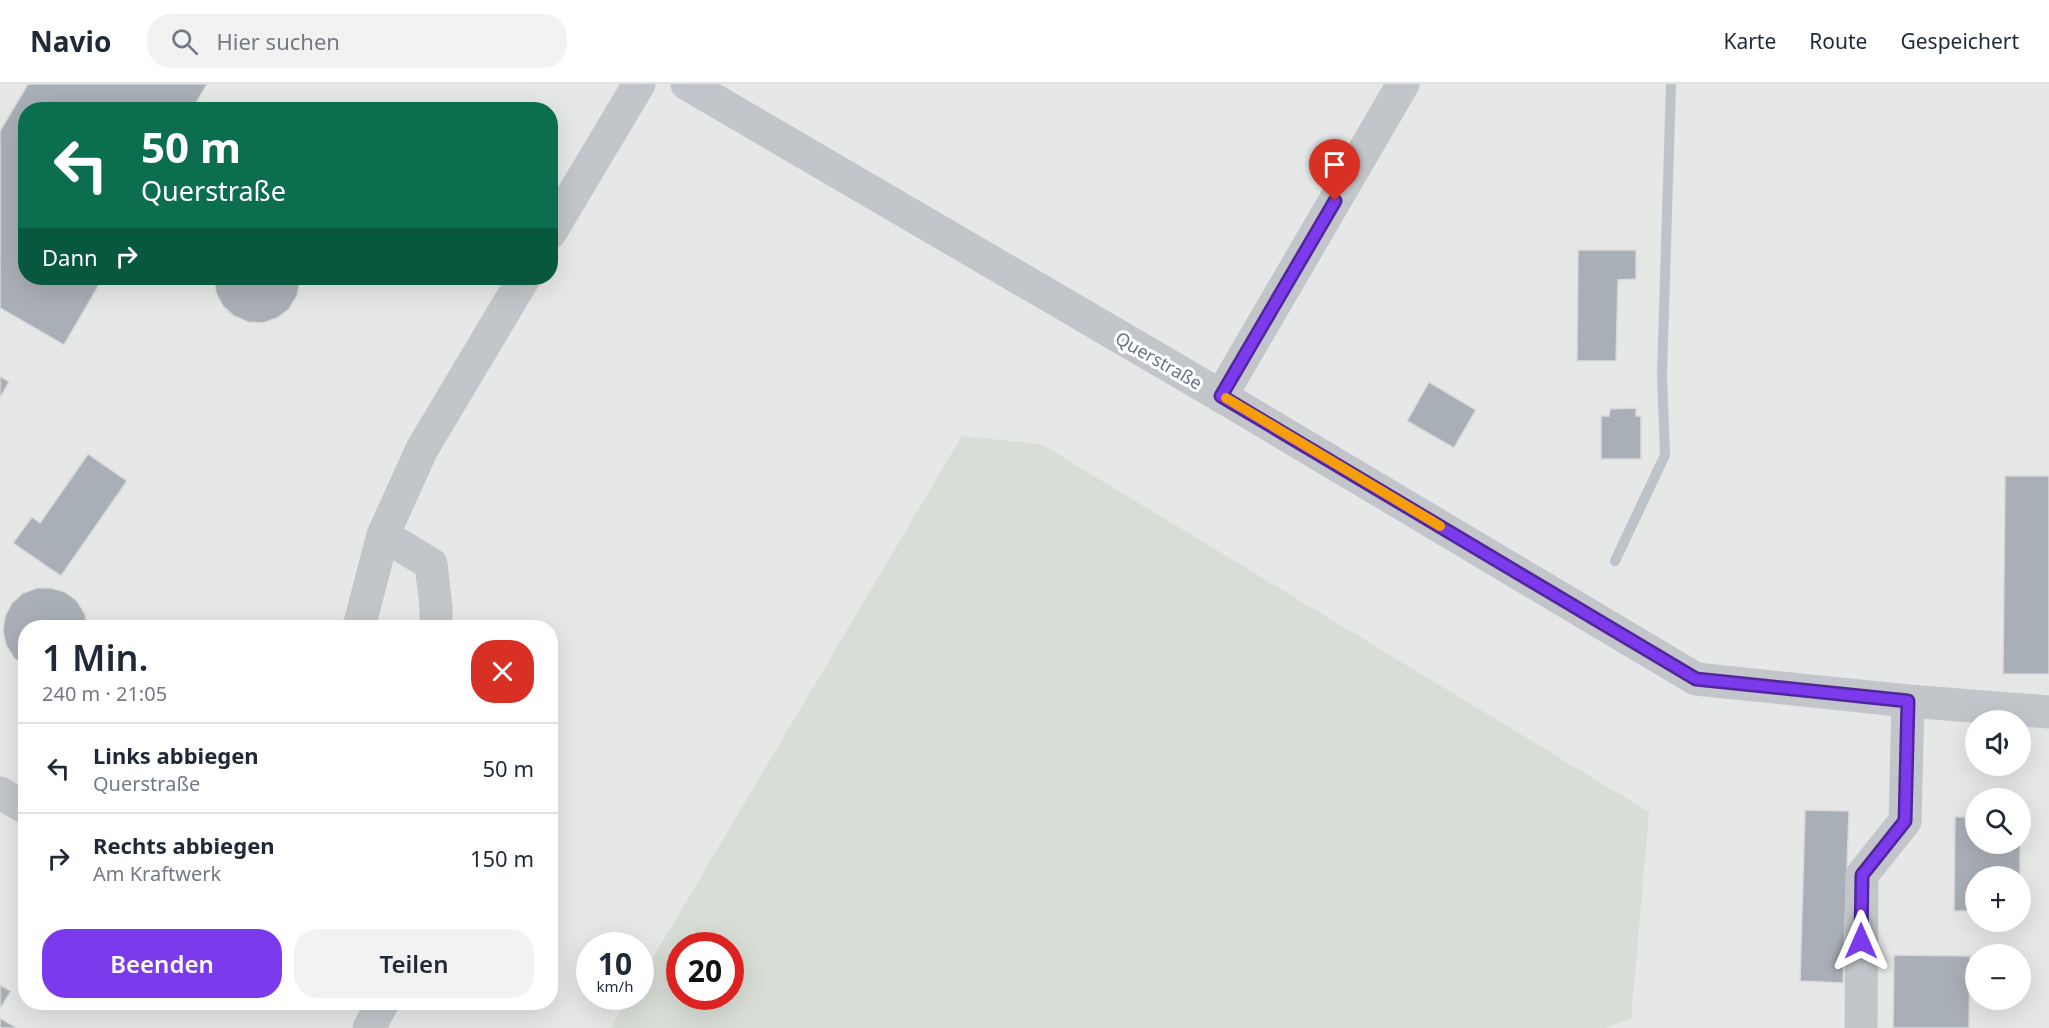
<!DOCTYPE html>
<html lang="de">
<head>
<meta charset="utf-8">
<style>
  :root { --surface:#fff; --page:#f2f2f3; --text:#1f2937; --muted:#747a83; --line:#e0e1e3; --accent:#7c3aed }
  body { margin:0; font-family:"Noto Sans",sans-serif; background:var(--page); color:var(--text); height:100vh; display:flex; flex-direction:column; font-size:22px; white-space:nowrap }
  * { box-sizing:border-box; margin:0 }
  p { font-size:20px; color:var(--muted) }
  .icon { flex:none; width:33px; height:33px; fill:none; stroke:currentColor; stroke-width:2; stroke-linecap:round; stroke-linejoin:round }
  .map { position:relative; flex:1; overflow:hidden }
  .sheet { position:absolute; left:18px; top:536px; width:540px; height:390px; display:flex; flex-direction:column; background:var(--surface); border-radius:24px; box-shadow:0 6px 24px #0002 }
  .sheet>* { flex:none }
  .top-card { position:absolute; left:18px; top:18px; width:540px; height:183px; border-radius:24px; box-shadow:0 6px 24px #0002; background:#0b6e4f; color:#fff; overflow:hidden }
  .buttons { position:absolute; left:1965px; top:626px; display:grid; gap:12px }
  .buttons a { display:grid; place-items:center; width:66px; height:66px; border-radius:50%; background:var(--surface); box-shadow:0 6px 24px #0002; font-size:30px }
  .speed { position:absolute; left:576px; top:848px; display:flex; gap:12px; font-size:30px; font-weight:700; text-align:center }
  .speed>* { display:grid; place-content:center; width:78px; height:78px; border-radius:50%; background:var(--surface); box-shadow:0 6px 24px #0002; line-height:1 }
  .speed small { font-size:15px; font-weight:400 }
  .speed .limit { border:9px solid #d22; background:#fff; color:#111 }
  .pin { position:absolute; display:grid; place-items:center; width:51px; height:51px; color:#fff; margin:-62px -26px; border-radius:50% 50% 50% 0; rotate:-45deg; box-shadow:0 0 6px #0007 }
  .pin .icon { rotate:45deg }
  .me { position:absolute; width:66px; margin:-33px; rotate:0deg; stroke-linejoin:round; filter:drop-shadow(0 0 4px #0008) }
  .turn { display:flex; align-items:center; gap:21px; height:126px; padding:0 24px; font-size:27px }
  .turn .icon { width:78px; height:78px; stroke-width:2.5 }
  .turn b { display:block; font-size:42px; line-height:51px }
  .then { display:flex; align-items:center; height:57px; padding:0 24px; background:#0003; gap:12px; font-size:22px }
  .round { display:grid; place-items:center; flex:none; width:63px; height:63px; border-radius:24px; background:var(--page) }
  .headline { display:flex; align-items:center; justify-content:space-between; height:102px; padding:0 24px }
  h1 { font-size:36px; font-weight:600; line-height:45px }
  .primary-button { display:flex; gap:12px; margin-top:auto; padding:12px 24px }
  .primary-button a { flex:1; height:69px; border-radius:24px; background:var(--accent); color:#fff; font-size:24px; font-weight:600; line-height:69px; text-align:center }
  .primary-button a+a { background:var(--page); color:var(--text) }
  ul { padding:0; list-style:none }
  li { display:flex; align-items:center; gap:18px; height:90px; padding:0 24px; border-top:2px solid var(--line) }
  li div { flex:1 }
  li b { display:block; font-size:22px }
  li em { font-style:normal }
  header { display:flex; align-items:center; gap:36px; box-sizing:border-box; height:84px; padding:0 30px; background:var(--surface); border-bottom:2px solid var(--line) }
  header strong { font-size:28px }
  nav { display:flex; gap:33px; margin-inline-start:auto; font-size:21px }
  .search { width:420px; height:54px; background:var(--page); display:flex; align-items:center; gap:15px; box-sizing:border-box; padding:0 21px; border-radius:24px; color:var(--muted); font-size:22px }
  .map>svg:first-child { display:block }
  .built { fill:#e6e7e7; fill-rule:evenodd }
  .green { fill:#d8ddd6; fill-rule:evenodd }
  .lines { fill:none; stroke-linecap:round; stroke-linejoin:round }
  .stream { stroke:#bcc4ca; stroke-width:10 }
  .building { fill:#a9afb6; stroke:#dadad8; stroke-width:1.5 }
  .minor { stroke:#c2c5c9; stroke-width:33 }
  .route-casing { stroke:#51269a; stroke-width:15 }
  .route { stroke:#7c3aed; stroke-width:10 }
  .slow { stroke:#f59e0b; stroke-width:10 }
  .labels { text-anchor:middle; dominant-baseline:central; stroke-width:6; stroke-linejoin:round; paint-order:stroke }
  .street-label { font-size:18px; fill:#697585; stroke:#fff }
</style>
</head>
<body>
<header>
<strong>Navio</strong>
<div class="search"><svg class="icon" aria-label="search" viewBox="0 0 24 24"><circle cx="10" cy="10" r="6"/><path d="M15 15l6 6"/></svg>Hier suchen</div>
<nav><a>Karte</a><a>Route</a><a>Gespeichert</a></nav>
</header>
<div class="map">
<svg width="2049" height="944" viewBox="0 0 2049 944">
  <rect width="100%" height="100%" fill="#f8f8f6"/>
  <!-- built -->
  <path class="built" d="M 0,0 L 2049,0 L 2049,944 L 0,944 ZM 26,26 L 550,26 L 550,194 L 26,194 ZM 26,543 L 550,543 L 550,918 L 26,918 ZM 1976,636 L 2020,636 L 2020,681 L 1976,681 ZM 1976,714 L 2020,714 L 2020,759 L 1976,759 ZM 1976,792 L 2020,792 L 2020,837 L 1976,837 ZM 590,861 L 640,861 L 640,912 L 590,912 ZM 680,861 L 730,861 L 730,912 L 680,912 ZM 1976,870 L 2020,870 L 2020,915 L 1976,915 Z"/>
  <!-- green -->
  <path class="green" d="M 962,352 L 1041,360 L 1649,728 L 1631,935 L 1604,944 L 608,944 L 612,942 L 630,912 L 640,912 L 641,894 ZM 680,861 L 730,861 L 730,912 L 680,912 Z"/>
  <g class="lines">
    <!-- stream -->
    <path class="stream" d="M 1615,477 L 1665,371 L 1662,291 L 1671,0"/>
  </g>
  <!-- building -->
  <g class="building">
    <path d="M 28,0 L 207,0 L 192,26 L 26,26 L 26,194 L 103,194 L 64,261 L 0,224 L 0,47 Z"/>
    <path d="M 1578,166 L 1636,166 L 1636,195 L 1618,196 L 1616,277 L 1577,277 Z"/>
    <path d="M 214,194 L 300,194 L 300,198 L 297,212 L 289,225 L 277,234 L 263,239 L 248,238 L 234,232 L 223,222 L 216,209 Z"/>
    <path d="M 0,292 L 9,298 L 0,314 Z"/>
    <path d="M 1429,298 L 1476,326 L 1454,364 L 1407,337 Z"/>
    <path d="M 1636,324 L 1636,332 L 1641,332 L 1641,375 L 1601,375 L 1601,332 L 1609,332 L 1610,325 Z"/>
    <path d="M 88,370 L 127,397 L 61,492 L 13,459 L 32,433 L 40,439 Z"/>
    <path d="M 2005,392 L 2049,392 L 2049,590 L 2003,590 Z"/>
    <path d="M 37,504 L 51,504 L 65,508 L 77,517 L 85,530 L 87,543 L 26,543 L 26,583 L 14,574 L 6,561 L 3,547 L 5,532 L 12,519 L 23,509 Z"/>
    <path d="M 1805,726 L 1849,727 L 1843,899 L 1800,897 Z"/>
    <path d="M 1955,733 L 1976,733 L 1976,759 L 2020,759 L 2020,792 L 1976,792 L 1976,827 L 1954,827 Z"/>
    <path d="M 1894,871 L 1970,872 L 1969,944 L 1893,944 Z"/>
    <path d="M 0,901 L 11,907 L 0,925 Z"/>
    <path d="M 0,934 L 17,944 L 0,944 Z"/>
  </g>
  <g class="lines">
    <!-- minor -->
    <g class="minor">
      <path d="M 687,0 L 1221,312 L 1696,595 L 1908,617 L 2049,628"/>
      <path d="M 550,149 L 639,0"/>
      <path d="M 1221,312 L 1403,0"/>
      <path d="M 383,451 L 431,480 L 436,523 L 436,543"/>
      <path d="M 359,543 L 383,451 L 422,365 L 524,194"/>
      <path d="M 0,709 L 26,724"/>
      <path d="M 369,944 L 383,918"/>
      <path d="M 1861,944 L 1862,791 L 1905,737 L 1908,617"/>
    </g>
  </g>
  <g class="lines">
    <!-- route casing -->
    <g class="route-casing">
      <path id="route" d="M 1335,117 L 1221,312 L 1696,595 L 1908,617 L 1905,737 L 1862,791 L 1861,857"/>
    </g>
    <!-- route -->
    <use href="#route" class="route"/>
    <!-- slow -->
    <path class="slow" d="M 1226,314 L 1440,442"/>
  </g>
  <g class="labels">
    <!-- street labels -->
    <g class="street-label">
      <text transform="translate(1159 276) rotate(30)">Querstraße</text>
    </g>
  </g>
</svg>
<div class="buttons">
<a><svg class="icon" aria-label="sound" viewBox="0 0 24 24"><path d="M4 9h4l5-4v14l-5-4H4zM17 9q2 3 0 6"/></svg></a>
<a><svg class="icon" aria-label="search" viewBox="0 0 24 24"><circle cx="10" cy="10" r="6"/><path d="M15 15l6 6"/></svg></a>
<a>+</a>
<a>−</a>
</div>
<div class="speed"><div>10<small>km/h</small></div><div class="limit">20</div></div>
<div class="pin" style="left:1335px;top:117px;background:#d93025"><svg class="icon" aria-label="arrive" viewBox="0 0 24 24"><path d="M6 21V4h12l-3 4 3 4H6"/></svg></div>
<svg class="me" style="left:1861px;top:857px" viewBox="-20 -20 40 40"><path d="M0-17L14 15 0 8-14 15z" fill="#7c3aed" stroke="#fff" stroke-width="4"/></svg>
<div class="top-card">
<div class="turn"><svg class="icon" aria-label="left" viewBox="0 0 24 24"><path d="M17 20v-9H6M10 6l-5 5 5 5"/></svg><div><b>50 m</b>Querstraße</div></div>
<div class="then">Dann<svg class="icon" aria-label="right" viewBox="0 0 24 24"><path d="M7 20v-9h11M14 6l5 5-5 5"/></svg></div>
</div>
<section class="sheet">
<div class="headline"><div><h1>1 Min.</h1><p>240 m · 21:05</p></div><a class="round" style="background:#d93025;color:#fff"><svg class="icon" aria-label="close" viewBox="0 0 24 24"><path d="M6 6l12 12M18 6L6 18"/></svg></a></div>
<ul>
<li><svg class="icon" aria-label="left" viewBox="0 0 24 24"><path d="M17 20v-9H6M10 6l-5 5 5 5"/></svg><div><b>Links abbiegen</b><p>Querstraße</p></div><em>50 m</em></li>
<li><svg class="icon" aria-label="right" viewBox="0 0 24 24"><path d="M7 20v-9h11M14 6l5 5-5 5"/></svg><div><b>Rechts abbiegen</b><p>Am Kraftwerk</p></div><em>150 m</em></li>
</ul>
<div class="primary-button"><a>Beenden</a><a>Teilen</a></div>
</section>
</div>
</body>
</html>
